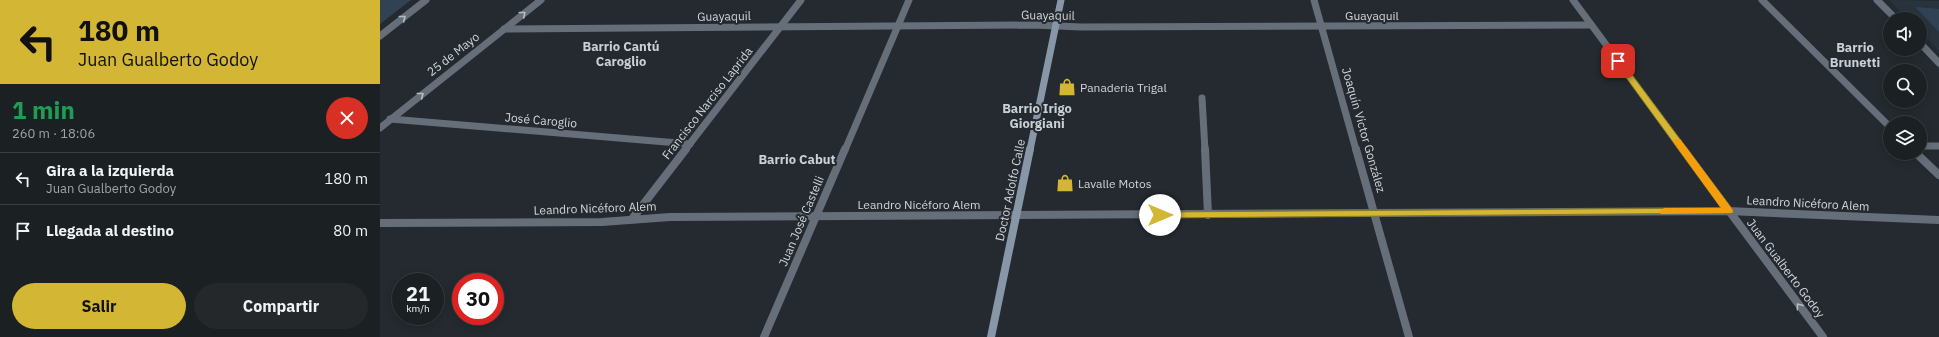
<!DOCTYPE html>
<html lang="es">
<head>
<meta charset="utf-8">
<style>
  :root { --surface:#1b2023; --page:#24282b; --text:#f1f3f6; --muted:#a0a3a6; --line:#393e41; --accent:#d4b635 }
  body { margin:0; font-family:"IBM Plex Sans",sans-serif; background:var(--page); color:var(--text); height:100vh; display:flex; flex-direction:column; font-size:15px; white-space:nowrap }
  * { box-sizing:border-box; margin:0 }
  p { font-size:13px; color:var(--muted) }
  .icon { flex:none; width:22px; height:22px; fill:none; stroke:currentColor; stroke-width:2; stroke-linecap:round; stroke-linejoin:round }
  .map { position:relative; flex:1; overflow:hidden }
  .sheet { display:flex; flex-direction:column; background:var(--surface); width:380px }
  .sheet>* { flex:none }
  .hud { background:#d4b635; color:#111; overflow:hidden }
  .tools { position:absolute; left:1503px; top:12px; display:grid; gap:8px }
  .tools a { display:grid; place-items:center; width:44px; height:44px; border-radius:50%; background:var(--surface); box-shadow:0 2px 10px #0003,0 0 0 1px var(--line); font-size:20px }
  .speed { position:absolute; left:12px; top:273px; display:flex; gap:8px; font-size:20px; font-weight:700; text-align:center }
  .speed>* { display:grid; place-content:center; width:52px; height:52px; border-radius:50%; background:var(--surface); box-shadow:0 2px 10px #0003,0 0 0 1px var(--line); line-height:1 }
  .speed small { font-size:10px; font-weight:400 }
  .speed .limit { border:6px solid #d22; background:#fff; color:#111 }
  .pin { position:absolute; display:grid; place-items:center; width:34px; height:34px; color:#fff; margin:-17px; border-radius:8px; box-shadow:0 2px 6px #0006 }
  .me { position:absolute; width:44px; margin:-22px; rotate:90deg; stroke-linejoin:round; filter:drop-shadow(0 0 3px #0008) }
  .turn { display:flex; align-items:center; gap:14px; height:84px; padding:0 12px; font-size:18px }
  .turn .icon { width:52px; height:52px; stroke-width:2.5 }
  .turn b { display:block; font-size:28px; line-height:34px }
  .round { display:grid; place-items:center; flex:none; width:42px; height:42px; border-radius:21px; background:var(--page) }
  .headline { display:flex; align-items:center; justify-content:space-between; height:68px; padding:0 12px }
  h1 { font-size:24px; font-weight:700; line-height:30px; color:#1e9e55 }
  .action { display:flex; gap:8px; margin-top:auto; padding:8px 12px }
  .action a { flex:1; height:46px; border-radius:24px; background:var(--accent); color:#111; font-size:16px; font-weight:700; line-height:46px; text-align:center }
  .action a+a { background:var(--page); color:var(--text) }
  ul { padding:0; list-style:none }
  li { display:flex; align-items:center; gap:12px; height:52px; padding:0 12px; border-top:1px solid var(--line) }
  li div { flex:1 }
  li b { display:block; font-size:15px }
  li em { font-style:normal }
  main { display:flex; flex:1; min-height:0 }
  .map>svg:first-child { display:block }
  .built { fill:#29333d }
  .green { fill:#304254 }
  .lines { fill:none; stroke-linecap:round; stroke-linejoin:round }
  .minor-far1 { stroke:#666f79; stroke-width:7 }
  .minor { stroke:#666f79; stroke-width:8 }
  .tertiary { stroke:#666f79; stroke-width:7 }
  .secondary-far1 { stroke:#8897a7; stroke-width:7 }
  .secondary { stroke:#8897a7; stroke-width:8 }
  .oneway { stroke:#b7bcc1 }
  .route { fill:#d4b635; stroke:#8a7622 }
  .slow { fill:#f59e0b }
  .labels { text-anchor:middle; dominant-baseline:central; stroke-width:4; stroke-linejoin:round; paint-order:stroke }
  .street-label { font-size:12px; fill:#d2d5d9; stroke:#242a2f }
  .poi-label { font-size:12px; fill:#d2d5d9; stroke:#242a2f; text-anchor:start }
  .neighbourhood-label { font-size:13px; font-weight:bold; fill:#c9d0d7; stroke:#242a2f }
</style>
</head>
<body>
<main>
<section class="sheet">
<div class="hud">
<div class="turn"><svg class="icon" aria-label="left" viewBox="0 0 24 24"><path d="M17 20v-9H6M10 6l-5 5 5 5"/></svg><div><b>180 m</b>Juan Gualberto Godoy</div></div>
</div>
<div class="headline"><div><h1>1 min</h1><p>260 m · 18:06</p></div><a class="round" style="background:#d93025;color:#fff"><svg class="icon" aria-label="close" viewBox="0 0 24 24"><path d="M6 6l12 12M18 6L6 18"/></svg></a></div>
<ul>
<li><svg class="icon" aria-label="left" viewBox="0 0 24 24"><path d="M17 20v-9H6M10 6l-5 5 5 5"/></svg><div><b>Gira a la izquierda</b><p>Juan Gualberto Godoy</p></div><em>180 m</em></li>
<li><svg class="icon" aria-label="arrive" viewBox="0 0 24 24"><path d="M6 21V4h12l-3 4 3 4H6"/></svg><div><b>Llegada al destino</b></div><em>80 m</em></li>
</ul>
<div class="action"><a>Salir</a><a>Compartir</a></div>
</section>
<div class="map">
<svg width="1559" height="337" viewBox="0 0 1559 337">
  <rect width="100%" height="100%" fill="#242a2f"/>
  <!-- built -->
  <path class="built" d="M 1509,0 L 1559,1 L 1559,51 L 1540,32 L 1540,19 L 1527,19 Z"/>
  <!-- green -->
  <g class="green">
    <path d="M 0,0 L 31,0 L 0,24 Z"/>
    <path d="M 1535,7 L 1559,9 L 1559,32 Z"/>
  </g>
  <g class="lines">
    <!-- minor-far1 -->
    <g class="minor-far1">
      <path d="M 934,0 L 976,150"/>
      <path d="M 1193,0 L 1304,150"/>
      <path d="M 1382,0 L 1510,127"/>
      <path d="M 1497,0 L 1516,19"/>
      <path d="M 124,29 L 654,25 L 701,27 L 1211,25"/>
      <path d="M 1540,43 L 1559,63"/>
      <path d="M 822,98 L 825,150"/>
      <path d="M 10,119 L 310,144"/>
      <path d="M 1540,146 L 1559,146"/>
      <path d="M 305,150 L 421,0"/>
      <path d="M 465,150 L 529,0"/>
    </g>
    <!-- minor -->
    <g class="minor">
      <path d="M 825,149 L 828,215"/>
      <path d="M 976,149 L 1029,337"/>
      <path d="M 1303,149 L 1443,337"/>
      <path d="M 1536,153 L 1559,175"/>
      <path d="M 252,219 L 306,149"/>
      <path d="M 0,223 L 222,222 L 290,217 L 1348,211 L 1559,220"/>
      <path d="M 384,337 L 465,149"/>
    </g>
    <!-- tertiary -->
    <g class="tertiary">
      <path d="M 0,36 L 46,0"/>
      <path d="M 0,128 L 161,0"/>
    </g>
    <!-- secondary-far1 -->
    <path class="secondary-far1" d="M 650,150 L 681,0"/>
    <!-- secondary -->
    <path class="secondary" d="M 611,337 L 650,149"/>
  </g>
  <!-- one-way arrows -->
  <defs><path id="oneway-chevron" d="M-2-3.5L2.5 0L-2 3.5" fill="none" stroke-width="1.6" stroke-linecap="round" stroke-linejoin="round"/></defs>
  <g class="oneway">
    <use href="#oneway-chevron" transform="translate(143 14) rotate(-39)"/>
    <use href="#oneway-chevron" transform="translate(23 18) rotate(-38)"/>
    <use href="#oneway-chevron" transform="translate(41 95) rotate(-38)"/>
    <use href="#oneway-chevron" transform="translate(1419 306) rotate(-127)"/>
  </g>
  <!-- route -->
  <path class="route" d="M 1238,59 L 1241,60 L 1352,209 L 1353,211 L 1352,213 L 780,218 L 775,215 L 780,212 L 1341,208 L 1234,61 Z"/>
  <!-- slow -->
  <path class="slow" d="M 1294,139 L 1300,139 L 1352,209 L 1353,211 L 1352,213 L 1281,214 L 1279,212 L 1284,208 L 1341,208 L 1294,143 Z"/>
  <!-- icons -->
  <defs>
    <g id="shop-bare" transform="scale(1.38)"><path d="M-5-2.5h2.3a2.7 3.5 0 0 1 5.4 0H5L5.5 6h-11ZM-1.5-2.5h3a1.5 2.3 0 0 0-3 0Z" fill="#d4b635" stroke="#242a2f" stroke-width="2.5" paint-order="stroke"/></g>
  </defs>
  <g fill-rule="evenodd">
    <use href="#shop-bare" x="687" y="87"/>
    <use href="#shop-bare" x="685" y="183"/>
  </g>
  <g class="labels">
    <!-- street labels -->
    <g class="street-label">
      <text transform="translate(668 15) rotate(1)">Guayaquil</text>
      <text x="992" y="15">Guayaquil</text>
      <text transform="translate(344 16) rotate(-1)">Guayaquil</text>
      <text transform="translate(73 54) rotate(-38)">25 de Mayo</text>
      <text transform="translate(327 103) rotate(-52)">Francisco Narciso Laprida</text>
      <text transform="translate(161 120) rotate(5)">José Caroglio</text>
      <text transform="translate(984 130) rotate(74)">Joaquín Víctor González</text>
      <text transform="translate(630 190) rotate(-78)">Doctor Adolfo Calle</text>
      <text transform="translate(1428 203) rotate(3)">Leandro Nicéforo Alem</text>
      <text x="539" y="204">Leandro Nicéforo Alem</text>
      <text transform="translate(215 208) rotate(-2)">Leandro Nicéforo Alem</text>
      <text transform="translate(421 221) rotate(-67)">Juan José Castelli</text>
      <text transform="translate(1406 268) rotate(53)">Juan Gualberto Godoy</text>
    </g>
    <!-- poi labels -->
    <g class="poi-label">
      <text x="700" y="87">Panaderia Trigal</text>
      <text x="698" y="183">Lavalle Motos</text>
    </g>
    <!-- neighbourhood labels -->
    <g class="neighbourhood-label">
      <text x="241" y="46">Barrio Cantú<tspan x="241" dy="15">Caroglio</tspan></text>
      <text x="1475" y="47">Barrio<tspan x="1475" dy="15">Brunetti</tspan></text>
      <text x="657" y="108">Barrio Irigo<tspan x="657" dy="15">Giorgiani</tspan></text>
      <text x="417" y="159">Barrio Cabut</text>
    </g>
  </g>
</svg>
<div class="tools">
<a><svg class="icon" aria-label="sound" viewBox="0 0 24 24"><path d="M4 9h4l5-4v14l-5-4H4zM17 9q2 3 0 6"/></svg></a>
<a><svg class="icon" aria-label="search" viewBox="0 0 24 24"><circle cx="10" cy="10" r="6"/><path d="M15 15l6 6"/></svg></a>
<a><svg class="icon" aria-label="layers" viewBox="0 0 24 24"><path d="M12 4l9 5-9 5-9-5zM3 14l9 5 9-5"/></svg></a>
</div>
<div class="speed"><div>21<small>km/h</small></div><div class="limit">30</div></div>
<div class="pin" style="left:1238px;top:61px;background:#d93025"><svg class="icon" aria-label="arrive" viewBox="0 0 24 24"><path d="M6 21V4h12l-3 4 3 4H6"/></svg></div>
<svg class="me" style="left:780px;top:215px" viewBox="-20 -20 40 40"><circle r="19" fill="#fff"/><path d="M0-13L10 11 0 6-10 11z" fill="#d4b635"/></svg>
</div>
</main>
</body>
</html>
